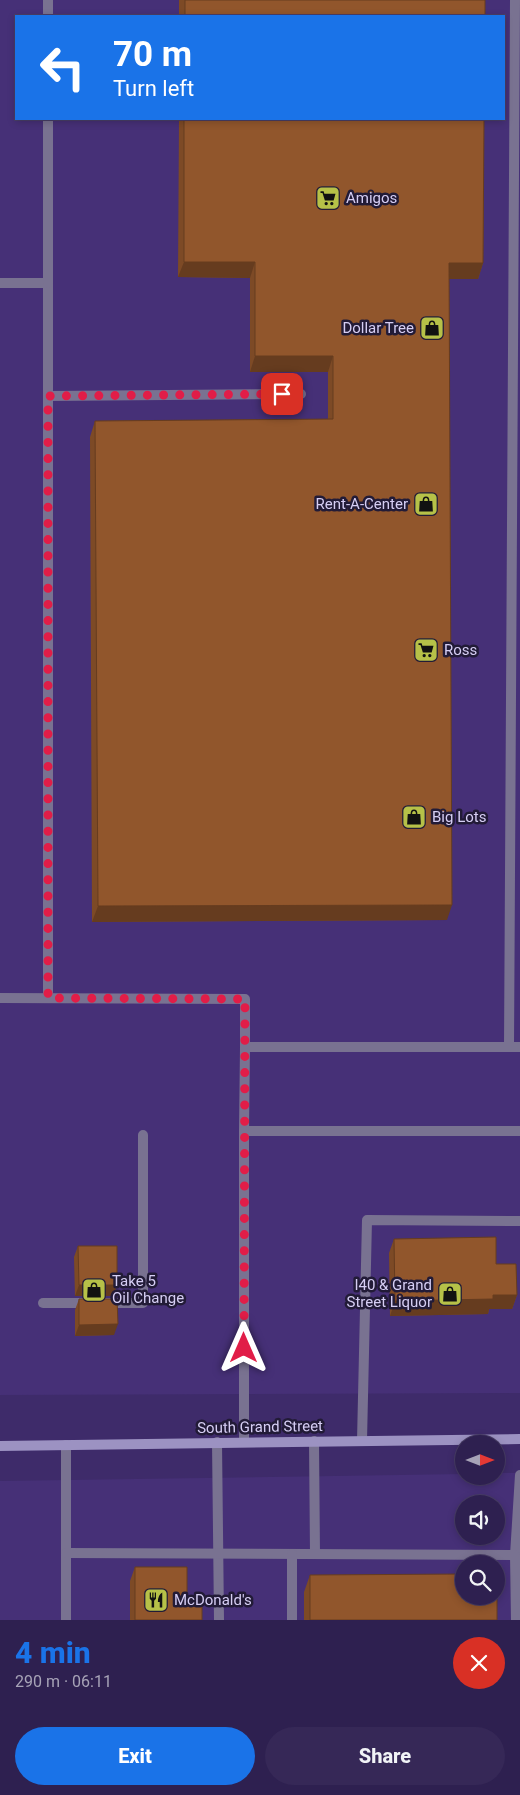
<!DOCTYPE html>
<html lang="en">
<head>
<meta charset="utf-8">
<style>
  :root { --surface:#2e2050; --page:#362857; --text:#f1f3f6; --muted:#a7a3b7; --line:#493e67; --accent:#1a73e8 }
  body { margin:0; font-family:Roboto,sans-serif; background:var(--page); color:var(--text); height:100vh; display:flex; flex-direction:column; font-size:19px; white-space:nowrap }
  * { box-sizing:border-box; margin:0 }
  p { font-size:16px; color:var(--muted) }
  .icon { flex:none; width:28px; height:28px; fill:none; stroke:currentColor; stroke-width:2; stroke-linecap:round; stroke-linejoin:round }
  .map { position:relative; height:1620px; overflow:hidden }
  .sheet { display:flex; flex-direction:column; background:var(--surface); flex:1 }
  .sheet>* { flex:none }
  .top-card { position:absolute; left:15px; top:15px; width:490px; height:105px; border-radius:0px; box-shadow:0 2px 8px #0003,0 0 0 1px var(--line); background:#1a73e8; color:#fff; overflow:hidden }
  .needle { width:32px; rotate:90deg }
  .controls { position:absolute; left:455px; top:1435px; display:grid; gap:10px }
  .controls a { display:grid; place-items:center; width:50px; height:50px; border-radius:50%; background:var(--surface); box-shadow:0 2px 8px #0003,0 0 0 1px var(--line); font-size:25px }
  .pin { position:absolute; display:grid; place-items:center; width:42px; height:42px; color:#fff; margin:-21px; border-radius:10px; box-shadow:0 2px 8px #0006 }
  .me { position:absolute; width:55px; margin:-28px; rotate:0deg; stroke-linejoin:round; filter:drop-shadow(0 0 4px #0008) }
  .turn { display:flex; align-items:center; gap:18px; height:105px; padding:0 15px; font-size:22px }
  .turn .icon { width:65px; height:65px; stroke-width:2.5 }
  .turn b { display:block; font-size:35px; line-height:42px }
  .round { display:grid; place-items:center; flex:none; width:52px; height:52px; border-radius:26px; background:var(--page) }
  .summary { display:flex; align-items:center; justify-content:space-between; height:85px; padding:0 15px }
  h1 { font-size:30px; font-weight:800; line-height:38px; color:var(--accent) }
  .cta { display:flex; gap:10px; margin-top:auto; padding:10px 15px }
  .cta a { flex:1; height:58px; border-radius:30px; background:var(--accent); color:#fff; font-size:20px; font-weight:800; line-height:58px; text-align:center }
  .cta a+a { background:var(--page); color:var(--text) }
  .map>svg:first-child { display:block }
  .built { fill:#463077; fill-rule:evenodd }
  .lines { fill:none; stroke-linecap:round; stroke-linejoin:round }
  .lane { stroke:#797291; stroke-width:10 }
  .secondary { stroke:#9c92c2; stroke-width:10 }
  .wall { fill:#7d4a26 }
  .shaded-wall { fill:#663c1f }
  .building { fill:#91562c; stroke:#663c1f }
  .route { stroke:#e11d48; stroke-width:9; stroke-dasharray:0 16.2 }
  .labels { text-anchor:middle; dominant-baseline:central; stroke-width:5; stroke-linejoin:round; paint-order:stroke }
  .poi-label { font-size:15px; fill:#d6cef4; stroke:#221b37; text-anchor:start }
  .street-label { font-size:15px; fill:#d6cef4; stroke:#221b37 }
</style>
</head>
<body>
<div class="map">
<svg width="520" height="1620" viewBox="0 0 520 1620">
  <rect width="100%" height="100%" fill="#3e2b6a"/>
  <!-- built -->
  <g class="built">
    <path d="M 0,0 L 520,0 L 520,1393 L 0,1395 ZM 16,16 L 504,16 L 504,119 L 16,119 Z"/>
    <path d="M 496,1473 L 520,1473 L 520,1620 L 0,1620 L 0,1481 L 464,1474 L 464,1476 L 496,1476 ZM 464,1504 L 496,1504 L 496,1536 L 464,1536 ZM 464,1564 L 496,1564 L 496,1596 L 464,1596 Z"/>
  </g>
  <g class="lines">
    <!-- lane -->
    <g class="lane">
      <path d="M 48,16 L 48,0"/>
      <path d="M 0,283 L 48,283 L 48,998"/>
      <path d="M 48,283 L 48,119"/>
      <path d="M 48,396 L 301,394"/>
      <path d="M 0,998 L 245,999 L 245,1047"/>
      <path d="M 509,1047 L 515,0"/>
      <path d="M 520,1047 L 245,1047 L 244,1131 L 520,1131"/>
      <path d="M 244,1131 L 244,1442"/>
      <path d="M 43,1303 L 89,1303"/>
      <path d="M 104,1303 L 143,1303 L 143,1135"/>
      <path d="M 314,1441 L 315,1554"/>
      <path d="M 362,1441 L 367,1220 L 520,1221"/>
      <path d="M 217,1442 L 219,1620"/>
      <path d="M 66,1445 L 66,1620"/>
      <path d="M 520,1475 L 515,1555 L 520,1555"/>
      <path d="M 66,1553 L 515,1555 L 516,1620"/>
      <path d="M 292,1554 L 292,1620"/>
    </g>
    <!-- secondary -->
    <path class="secondary" d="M 0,1446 L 520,1439"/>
  </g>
  <!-- wall -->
  <g class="wall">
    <rect x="179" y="0" width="306" height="16"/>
    <path d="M 179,119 L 484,119 L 483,263 L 478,279 L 449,279 L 447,920 L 92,922 L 90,437 L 95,421 L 328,419 L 328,372 L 250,372 L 250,278 L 178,277 Z"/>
    <path d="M 394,1239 L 496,1264 L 517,1295 L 512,1309 L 489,1309 L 488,1314 L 390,1316 L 389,1253 Z"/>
    <path d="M 78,1246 L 117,1285 L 113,1296 L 75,1296 L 74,1257 Z"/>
    <path d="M 79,1299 L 114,1335 L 75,1336 L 75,1310 Z"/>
    <path d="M 135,1567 L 187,1604 L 202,1620 L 130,1620 L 130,1581 Z"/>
    <path d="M 310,1575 L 497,1620 L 304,1620 L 304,1592 Z"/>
  </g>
  <!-- shaded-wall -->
  <g class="shaded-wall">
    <path d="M 184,262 L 255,262 L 250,278 L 178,277 Z"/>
    <path d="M 449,263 L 483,263 L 478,279 L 444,279 Z"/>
    <path d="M 255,356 L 333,356 L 328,372 L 250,372 Z"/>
    <path d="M 452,905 L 447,920 L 92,922 L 98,906 Z"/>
    <path d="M 79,1285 L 117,1285 L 113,1296 L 75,1296 Z"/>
    <path d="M 493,1295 L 517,1295 L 512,1309 L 489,1309 L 488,1314 L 390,1316 L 395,1301 Z"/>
    <path d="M 118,1324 L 114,1335 L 75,1336 L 79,1325 Z"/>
  </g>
  <!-- building -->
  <g class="building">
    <rect x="185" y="0" width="300" height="16"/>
    <path d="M 184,119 L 484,119 L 483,263 L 449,263 L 452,905 L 98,906 L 95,421 L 333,419 L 333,356 L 255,356 L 255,262 L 184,262 Z"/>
    <path d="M 496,1237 L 496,1264 L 516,1264 L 517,1295 L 493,1295 L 493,1299 L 395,1301 L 394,1239 Z"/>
    <path d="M 78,1246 L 117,1246 L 117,1285 L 79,1285 Z"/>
    <path d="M 79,1299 L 117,1299 L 118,1324 L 79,1325 Z"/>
    <path d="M 135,1567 L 187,1567 L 187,1604 L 202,1604 L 202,1620 L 135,1620 Z"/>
    <path d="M 497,1573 L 497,1620 L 310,1620 L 310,1575 L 464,1574 L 464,1596 L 496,1596 Z"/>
  </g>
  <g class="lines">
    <!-- route -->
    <path class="route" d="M 244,1348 L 245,999 L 48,998 L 48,396 L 282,394"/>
  </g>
  <!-- icons -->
  <defs>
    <g id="supermarket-square" transform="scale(1.25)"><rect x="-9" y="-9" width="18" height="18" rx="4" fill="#b6c148" stroke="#221b37"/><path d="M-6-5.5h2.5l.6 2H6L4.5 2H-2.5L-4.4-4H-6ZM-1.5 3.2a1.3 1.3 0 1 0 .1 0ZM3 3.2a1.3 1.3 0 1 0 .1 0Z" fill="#111"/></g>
    <g id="shop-square" transform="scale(1.25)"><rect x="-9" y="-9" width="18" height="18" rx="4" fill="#b6c148" stroke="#221b37"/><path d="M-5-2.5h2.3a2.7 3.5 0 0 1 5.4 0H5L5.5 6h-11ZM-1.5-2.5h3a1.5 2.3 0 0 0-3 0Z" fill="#111"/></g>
    <g id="restaurant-square" transform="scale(1.25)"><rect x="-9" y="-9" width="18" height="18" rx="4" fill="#b6c148" stroke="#221b37"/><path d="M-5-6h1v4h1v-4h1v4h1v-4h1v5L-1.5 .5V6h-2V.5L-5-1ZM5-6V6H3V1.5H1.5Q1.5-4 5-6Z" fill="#111"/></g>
  </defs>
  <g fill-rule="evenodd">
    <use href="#supermarket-square" x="328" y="198"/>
    <use href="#shop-square" x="432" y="328"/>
    <use href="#shop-square" x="426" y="504"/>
    <use href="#supermarket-square" x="426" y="650"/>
    <use href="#shop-square" x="414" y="817"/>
    <use href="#shop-square" x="94" y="1290"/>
    <use href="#shop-square" x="450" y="1294"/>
    <use href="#restaurant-square" x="156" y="1600"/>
  </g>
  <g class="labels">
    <!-- poi labels -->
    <g class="poi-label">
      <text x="346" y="198">Amigos</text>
      <text x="414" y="328" text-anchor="end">Dollar Tree</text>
      <text x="408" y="504" text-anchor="end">Rent-A-Center</text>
      <text x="444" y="650">Ross</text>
      <text x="432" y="817">Big Lots</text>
      <text x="112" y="1281">Take 5<tspan x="112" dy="17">Oil Change</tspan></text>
      <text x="432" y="1285" text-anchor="end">I40 &amp; Grand<tspan x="432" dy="17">Street Liquor</tspan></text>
      <text x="174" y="1600">McDonald's</text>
    </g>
    <!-- street labels -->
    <g class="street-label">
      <text transform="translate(260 1427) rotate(-1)">South Grand Street</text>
    </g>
  </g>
</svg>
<div class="controls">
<a><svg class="needle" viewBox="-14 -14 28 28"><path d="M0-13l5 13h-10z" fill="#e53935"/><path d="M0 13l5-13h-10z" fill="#a7a3b7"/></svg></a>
<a><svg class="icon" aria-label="sound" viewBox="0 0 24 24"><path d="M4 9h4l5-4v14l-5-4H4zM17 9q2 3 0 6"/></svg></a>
<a><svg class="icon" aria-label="search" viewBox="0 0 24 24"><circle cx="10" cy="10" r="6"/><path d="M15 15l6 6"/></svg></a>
</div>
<div class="pin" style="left:282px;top:394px;background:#d93025"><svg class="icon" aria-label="arrive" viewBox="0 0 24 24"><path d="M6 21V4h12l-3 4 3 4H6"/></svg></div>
<svg class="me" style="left:244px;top:1348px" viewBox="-20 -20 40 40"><path d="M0-17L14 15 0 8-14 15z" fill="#e11d48" stroke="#fff" stroke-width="4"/></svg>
<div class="top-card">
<div class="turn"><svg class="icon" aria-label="left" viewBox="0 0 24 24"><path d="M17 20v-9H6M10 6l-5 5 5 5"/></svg><div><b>70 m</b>Turn left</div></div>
</div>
</div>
<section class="sheet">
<div class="summary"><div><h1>4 min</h1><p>290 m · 06:11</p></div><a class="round" style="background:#d93025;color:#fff"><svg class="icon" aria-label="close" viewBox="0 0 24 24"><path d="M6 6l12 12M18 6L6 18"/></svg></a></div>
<div class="cta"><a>Exit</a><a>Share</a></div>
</section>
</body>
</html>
